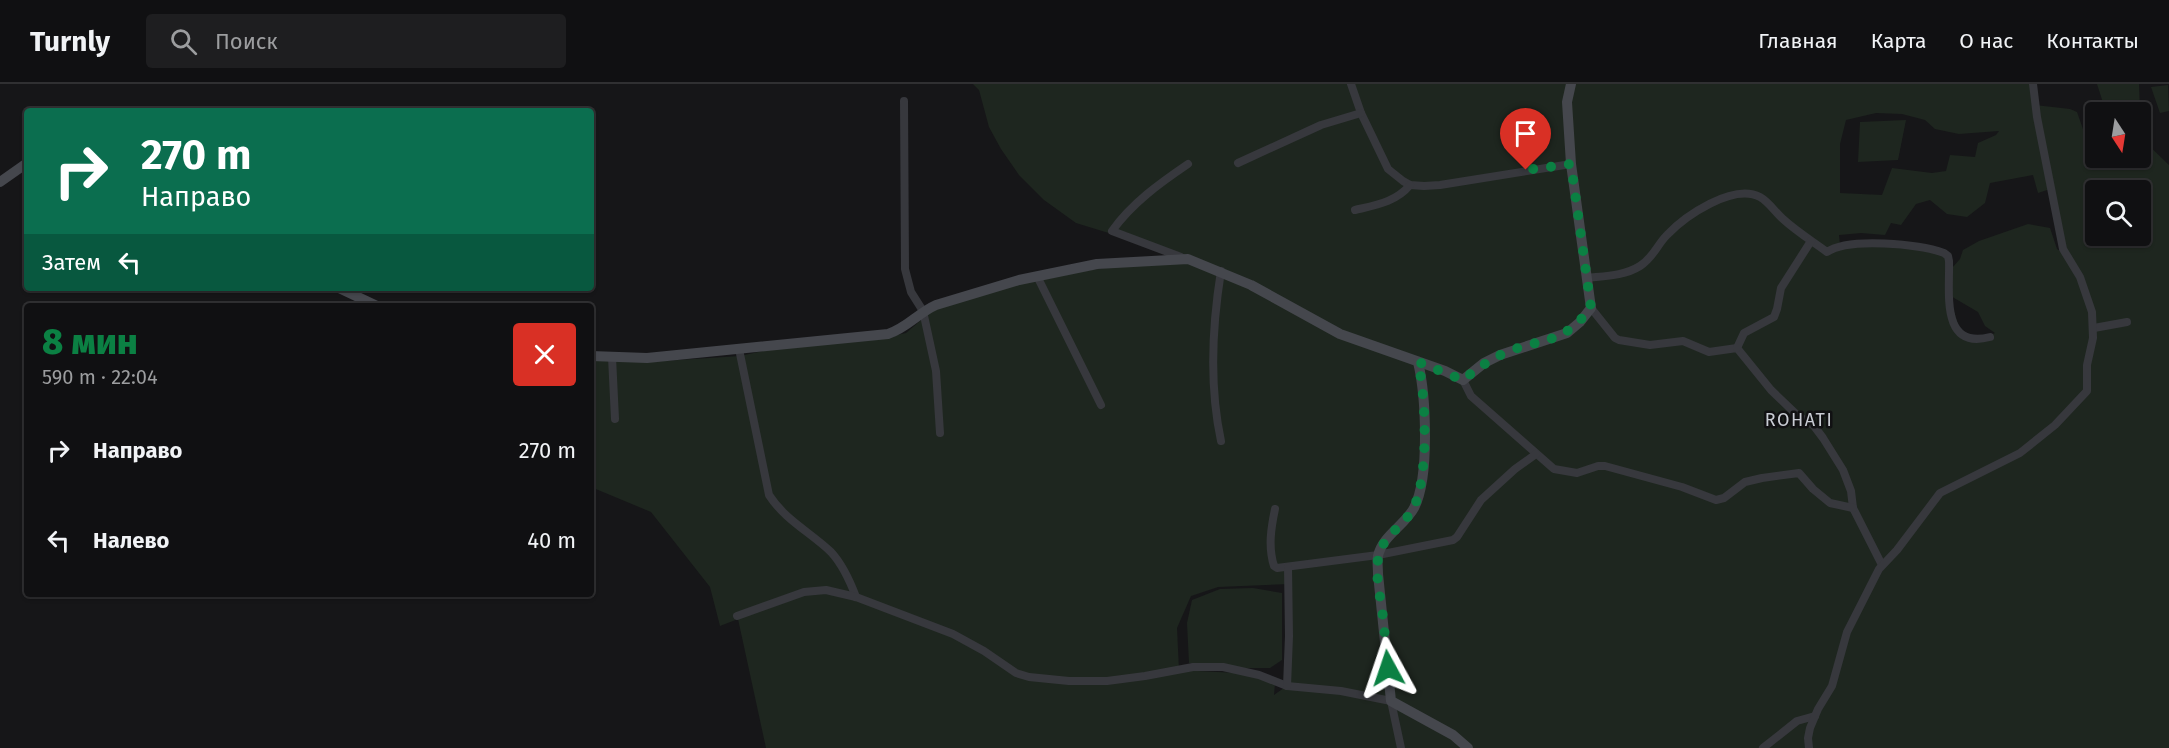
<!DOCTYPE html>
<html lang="ru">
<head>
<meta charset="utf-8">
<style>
  :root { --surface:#101012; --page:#1e1e20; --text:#f1f3f6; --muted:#9c9d9f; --line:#303032; --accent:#0b8043 }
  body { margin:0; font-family:"Fira Sans",sans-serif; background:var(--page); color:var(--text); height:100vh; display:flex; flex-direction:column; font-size:22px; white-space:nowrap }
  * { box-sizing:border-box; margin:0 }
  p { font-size:20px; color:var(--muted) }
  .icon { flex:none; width:33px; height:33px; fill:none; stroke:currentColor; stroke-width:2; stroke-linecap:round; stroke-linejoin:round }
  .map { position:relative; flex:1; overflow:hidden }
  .panel { position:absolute; left:24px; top:219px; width:570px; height:294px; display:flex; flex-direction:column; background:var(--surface); border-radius:6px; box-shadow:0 2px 4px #0004,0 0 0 2px var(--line) }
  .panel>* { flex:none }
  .hud { position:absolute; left:24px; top:24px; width:570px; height:183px; border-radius:6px; box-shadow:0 2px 4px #0004,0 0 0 2px var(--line); background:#0b6e4f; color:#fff; overflow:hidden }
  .needle { width:39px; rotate:168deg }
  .controls { position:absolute; left:2085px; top:18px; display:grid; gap:12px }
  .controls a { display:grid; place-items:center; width:66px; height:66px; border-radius:6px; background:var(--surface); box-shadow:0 2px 4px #0004,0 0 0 2px var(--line); font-size:30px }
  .pin { position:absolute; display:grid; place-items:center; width:51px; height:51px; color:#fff; margin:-62px -26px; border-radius:50% 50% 50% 0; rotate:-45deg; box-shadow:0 0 6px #0007 }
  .pin .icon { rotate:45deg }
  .me { position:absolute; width:66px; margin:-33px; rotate:355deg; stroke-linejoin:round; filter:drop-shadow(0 0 4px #0008) }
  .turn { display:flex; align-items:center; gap:21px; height:126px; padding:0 18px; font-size:27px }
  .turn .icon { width:78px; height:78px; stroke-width:2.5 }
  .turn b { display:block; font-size:42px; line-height:51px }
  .then { display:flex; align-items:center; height:57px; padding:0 18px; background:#0003; gap:12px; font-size:22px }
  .round { display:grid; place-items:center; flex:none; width:63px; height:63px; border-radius:6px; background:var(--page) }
  .head { display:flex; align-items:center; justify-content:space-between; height:102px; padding:0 18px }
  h1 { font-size:36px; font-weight:800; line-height:45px; color:var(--accent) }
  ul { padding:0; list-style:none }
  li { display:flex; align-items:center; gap:18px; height:90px; padding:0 18px }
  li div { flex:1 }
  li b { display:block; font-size:22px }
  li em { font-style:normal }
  header { display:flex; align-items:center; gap:36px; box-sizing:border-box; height:84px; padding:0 30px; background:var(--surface); border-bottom:2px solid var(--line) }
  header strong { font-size:28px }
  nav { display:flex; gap:33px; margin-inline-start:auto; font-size:21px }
  .search { width:420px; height:54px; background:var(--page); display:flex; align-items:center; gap:15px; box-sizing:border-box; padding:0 21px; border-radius:6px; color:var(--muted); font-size:22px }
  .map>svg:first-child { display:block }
  .green { fill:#1e261f; fill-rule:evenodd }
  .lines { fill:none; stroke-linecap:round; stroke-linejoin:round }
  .street { stroke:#37383d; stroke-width:8 }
  .secondary { stroke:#45474d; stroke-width:10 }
  .route { stroke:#0b8043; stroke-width:10; stroke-dasharray:0 18 }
  .labels { text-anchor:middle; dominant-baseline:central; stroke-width:5; stroke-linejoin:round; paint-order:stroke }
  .quarter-label { font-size:18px; letter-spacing:1.5px; fill:#c9ccd4; stroke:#111113 }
</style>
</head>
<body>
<header>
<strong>Turnly</strong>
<div class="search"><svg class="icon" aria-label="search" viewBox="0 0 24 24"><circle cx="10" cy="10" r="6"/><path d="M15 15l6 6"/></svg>Поиск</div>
<nav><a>Главная</a><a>Карта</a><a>О нас</a><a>Контакты</a></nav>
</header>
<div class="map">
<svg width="2169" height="664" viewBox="0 0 2169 664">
  <rect width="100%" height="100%" fill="#161618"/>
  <!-- green -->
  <g class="green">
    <path d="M 973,0 L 2033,0 L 2035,21 L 2070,25 L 2077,28 L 2084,48 L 2095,43 L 2096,74 L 2140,74 L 2141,54 L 2169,81 L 2169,664 L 766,664 L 738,535 L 720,542 L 710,503 L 651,428 L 591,403 L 591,271 L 647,278 L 740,272 L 777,264 L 878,255 L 906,249 L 941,219 L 1013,197 L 1184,173 L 1143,158 L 1126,148 L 1112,150 L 1076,139 L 1044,116 L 1019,91 L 1001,65 L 989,43 L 979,6 ZM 1876,29 L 1902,30 L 1925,36 L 1935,45 L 1959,50 L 1999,47 L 1996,51 L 1978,59 L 1975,73 L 1950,71 L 1946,87 L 1932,89 L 1892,84 L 1882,111 L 1840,109 L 1840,60 L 1846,36 ZM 2033,91 L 2038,109 L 2050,105 L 2065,170 L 2057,165 L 2050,144 L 2028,140 L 1979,157 L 1963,166 L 1960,175 L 1952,184 L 1950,169 L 1860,157 L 1840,161 L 1839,151 L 1861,149 L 1885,151 L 1891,139 L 1901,141 L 1916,120 L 1930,116 L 1947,130 L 1967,133 L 1985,119 L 1990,99 ZM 2096,106 L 2140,106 L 2140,152 L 2096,152 ZM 1949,211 L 1978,228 L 1985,242 L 1995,249 L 1978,256 L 1960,247 ZM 1290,500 L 1288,601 L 1274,611 L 1275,599 L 1256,590 L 1179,586 L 1177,544 L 1191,512 L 1218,503 Z"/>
    <path d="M 2097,0 L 2139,0 L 2140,28 L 2106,28 Z"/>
    <path d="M 2168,1 L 2169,27 L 2160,29 L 2151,3 Z"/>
    <path d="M 1906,36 L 1898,76 L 1858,78 L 1860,38 Z"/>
    <path d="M 1253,504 L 1282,509 L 1282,576 L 1270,584 L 1226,584 L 1189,579 L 1187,539 L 1192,516 L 1220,505 Z"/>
  </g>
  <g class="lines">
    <!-- street -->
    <g class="street">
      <path d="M 1351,0 L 1361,29 L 1388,85 L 1403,97 L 1410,101 L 1424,102 L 1440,101 L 1571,80"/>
      <path d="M 904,17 L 905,185 L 911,208 L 923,227 L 936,287 L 940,349"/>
      <path d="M 1238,79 L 1321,41 L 1361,29"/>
      <path d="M 1355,126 C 1376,121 1396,118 1410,101"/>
      <path d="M 1181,173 L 1112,147 C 1132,119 1160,99 1188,80"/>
      <path d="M 1221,187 C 1212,243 1209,301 1221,357"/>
      <path d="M 1037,192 L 1101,321"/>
      <path d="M 1587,194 C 1605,192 1624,192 1640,182 C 1653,174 1657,161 1667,151 C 1685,132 1733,99 1760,113 C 1769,118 1775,128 1783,135 C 1796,147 1812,157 1827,168 C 1849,153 1919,160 1944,169 L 1948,172 L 1949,177 C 1950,208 1940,266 1990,253"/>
      <path d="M 1591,224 L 1615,254 L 1619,256 L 1650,261 L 1683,257 L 1709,268 L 1737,264 L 1771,306 L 1797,331 L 1814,342 L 1823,354 L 1843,386 L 1851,407 L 1853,424 L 1882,481"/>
      <path d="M 2094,244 L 2127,238"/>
      <path d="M 1737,264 L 1744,249 L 1774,233 L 1777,225 L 1781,204 L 1811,157"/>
      <path d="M 739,265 L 769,411 C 785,436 810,448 831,468 C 843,481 850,497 856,513"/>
      <path d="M 612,273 L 615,335"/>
      <path d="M 1463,296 L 1471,312 L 1554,385 L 1577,389 L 1598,382 L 1605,382 L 1682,403 L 1716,416 L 1724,414 L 1745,398 L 1762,394 L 1799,389 L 1813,405 L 1830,419 L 1853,424"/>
      <path d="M 1275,425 C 1271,444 1268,463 1274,482 L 1277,484 L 1378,471 L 1453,456 L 1457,453 L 1481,416 L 1515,385 L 1536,370"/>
      <path d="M 737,532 L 804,508 L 826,506 L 856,513 L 953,550 L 984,567 L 1016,589 L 1029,593 L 1069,597 L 1107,597 L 1145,592 L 1193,583 L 1223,583 L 1259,591 L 1287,602 L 1341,607 L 1391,617 L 1401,664"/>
      <path d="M 1287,602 L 1289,552 L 1288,483"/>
      <path d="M 1763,664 L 1797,637 L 1815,632"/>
      <path d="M 1809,664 L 1808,654 L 1810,644 L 1818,625 L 1832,602 L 1847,548 L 1879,485 L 1897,466 L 1940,409 L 2020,369 L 2055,341 L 2087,307 L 2087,281 L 2093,254 L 2092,228 L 2080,193 L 2063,165 L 2037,33 L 2033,0"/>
    </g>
    <!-- secondary -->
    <g class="secondary">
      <path d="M 0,98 L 27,79"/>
      <path d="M 339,204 L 377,222"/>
      <path d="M 591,272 L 647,274 L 888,250 C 907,244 918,229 936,221 L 1019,196 L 1097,180 L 1188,175 L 1251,201 L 1340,250 L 1445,287 L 1463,296 L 1484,279 L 1500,271 L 1567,249 L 1580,238 L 1591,224 L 1571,80 L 1567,18 L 1571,0"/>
      <path d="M 1418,278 C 1426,312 1430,393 1414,424 C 1405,441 1382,452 1378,472 C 1377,477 1378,484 1378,490 L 1391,617 L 1453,651 L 1468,664"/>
    </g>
  </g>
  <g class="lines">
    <!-- route -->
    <path class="route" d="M 1388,584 C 1386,567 1385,551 1383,534 C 1381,514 1374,490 1379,470 C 1384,451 1406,440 1414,423 C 1429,391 1426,312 1418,278 L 1463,296 C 1479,283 1495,272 1515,265 C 1553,253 1564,257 1591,224 L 1571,80 L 1526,86"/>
  </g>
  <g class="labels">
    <!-- quarter labels -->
    <g class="quarter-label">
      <text x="1799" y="336">ROHATI</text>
    </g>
  </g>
</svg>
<div class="controls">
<a><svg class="needle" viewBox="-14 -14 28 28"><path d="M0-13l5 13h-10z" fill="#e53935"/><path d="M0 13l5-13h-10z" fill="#9c9d9f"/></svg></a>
<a><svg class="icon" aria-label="search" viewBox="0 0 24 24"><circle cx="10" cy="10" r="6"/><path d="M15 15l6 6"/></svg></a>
</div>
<div class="pin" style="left:1526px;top:86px;background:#d93025"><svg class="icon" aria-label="arrive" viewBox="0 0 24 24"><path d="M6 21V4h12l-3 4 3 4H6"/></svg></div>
<svg class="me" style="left:1388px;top:584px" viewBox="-20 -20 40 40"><path d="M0-17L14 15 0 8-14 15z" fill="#0b8043" stroke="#fff" stroke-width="4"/></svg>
<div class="hud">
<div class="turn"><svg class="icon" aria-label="right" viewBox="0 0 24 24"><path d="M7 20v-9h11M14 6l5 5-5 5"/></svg><div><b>270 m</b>Направо</div></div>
<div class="then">Затем<svg class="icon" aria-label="left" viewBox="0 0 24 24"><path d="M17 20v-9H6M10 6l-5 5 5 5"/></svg></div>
</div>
<section class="panel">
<div class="head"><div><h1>8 мин</h1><p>590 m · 22:04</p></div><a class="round" style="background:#d93025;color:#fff"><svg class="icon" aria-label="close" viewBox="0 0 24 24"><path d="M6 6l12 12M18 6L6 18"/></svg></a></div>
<ul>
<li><svg class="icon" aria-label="right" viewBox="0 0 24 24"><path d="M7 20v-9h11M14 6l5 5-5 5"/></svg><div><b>Направо</b></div><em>270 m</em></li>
<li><svg class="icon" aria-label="left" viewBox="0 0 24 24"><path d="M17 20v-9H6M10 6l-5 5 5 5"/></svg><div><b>Налево</b></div><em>40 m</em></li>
</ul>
</section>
</div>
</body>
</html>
